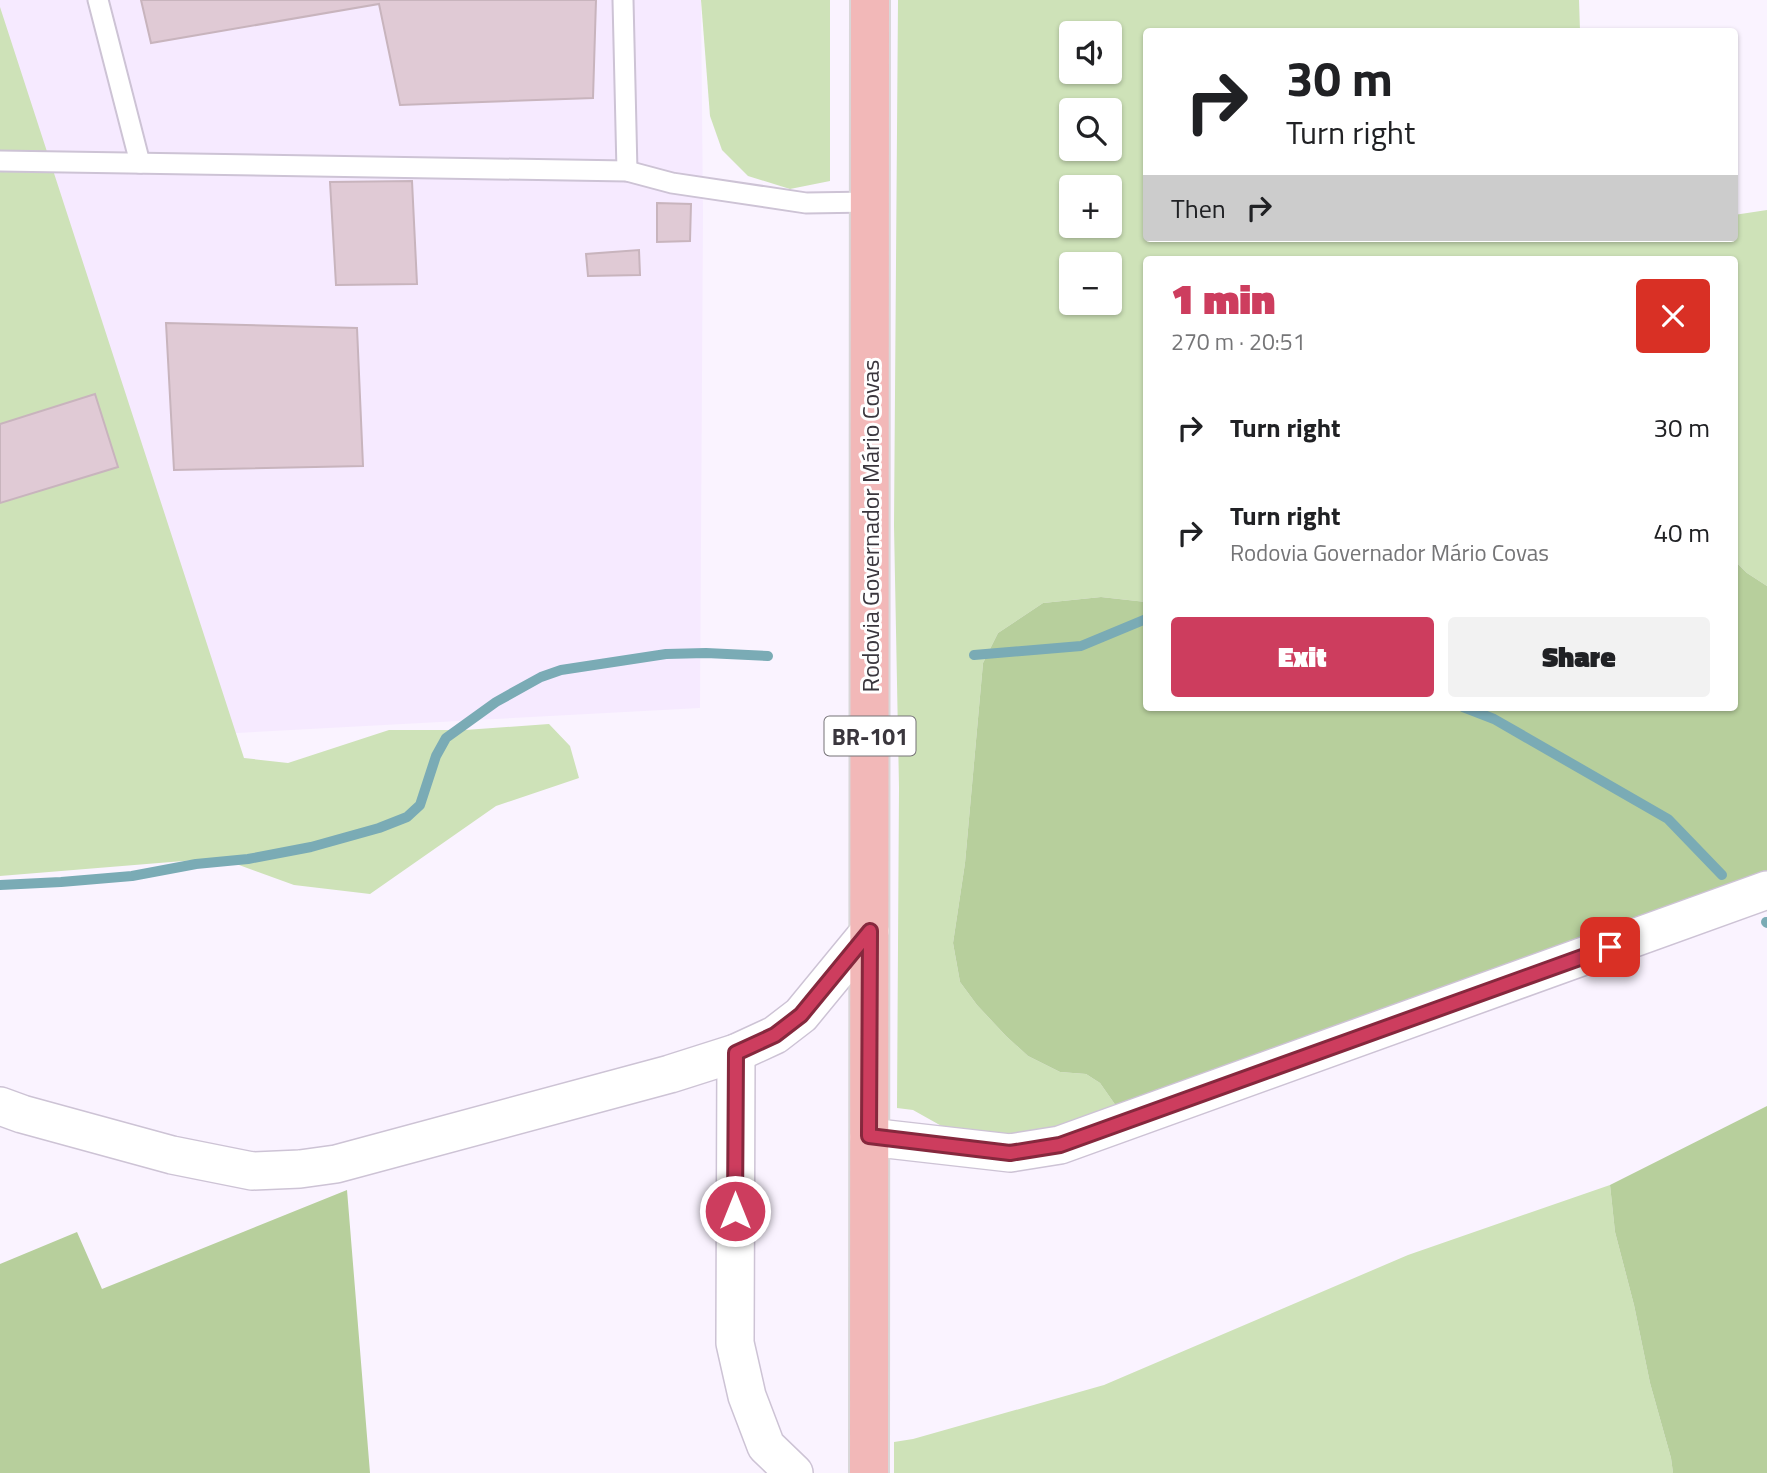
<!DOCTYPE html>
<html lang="en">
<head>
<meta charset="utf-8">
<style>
  :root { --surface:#fff; --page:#f2f2f2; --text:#202124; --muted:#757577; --accent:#cd3d5e }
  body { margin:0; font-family:"Titillium Web",sans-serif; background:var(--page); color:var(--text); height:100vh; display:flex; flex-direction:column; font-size:26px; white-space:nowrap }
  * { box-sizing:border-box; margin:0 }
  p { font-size:23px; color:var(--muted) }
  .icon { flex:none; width:38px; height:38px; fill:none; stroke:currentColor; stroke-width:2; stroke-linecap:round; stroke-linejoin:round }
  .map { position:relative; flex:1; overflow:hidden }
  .side { position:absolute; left:1143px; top:256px; width:595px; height:455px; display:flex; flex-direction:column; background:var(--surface); border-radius:7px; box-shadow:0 2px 5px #0004 }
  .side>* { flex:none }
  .guide { position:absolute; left:1143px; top:28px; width:595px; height:214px; border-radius:7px; box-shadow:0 2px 5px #0004; background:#fff; color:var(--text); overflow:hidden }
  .controls { position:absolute; left:1059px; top:21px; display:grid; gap:14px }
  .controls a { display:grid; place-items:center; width:63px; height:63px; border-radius:7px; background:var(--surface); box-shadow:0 2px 5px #0004; font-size:35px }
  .pin { position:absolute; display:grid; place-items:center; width:60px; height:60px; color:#fff; margin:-30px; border-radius:14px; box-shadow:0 4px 10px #0006 }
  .me { position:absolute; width:77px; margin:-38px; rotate:0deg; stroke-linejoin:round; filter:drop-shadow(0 0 5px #0008) }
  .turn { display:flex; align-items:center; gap:24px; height:147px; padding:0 28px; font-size:32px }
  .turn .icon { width:91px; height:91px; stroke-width:2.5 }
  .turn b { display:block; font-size:49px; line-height:60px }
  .then { display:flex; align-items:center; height:66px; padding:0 28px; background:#0003; gap:14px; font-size:26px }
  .round { display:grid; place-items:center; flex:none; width:74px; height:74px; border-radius:7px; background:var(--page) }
  .summary { display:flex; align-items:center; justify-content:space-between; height:119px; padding:0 28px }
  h1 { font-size:42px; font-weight:800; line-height:52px; color:var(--accent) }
  .action { display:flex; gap:14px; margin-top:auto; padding:14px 28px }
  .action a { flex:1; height:80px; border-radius:7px; background:var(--accent); color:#fff; font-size:28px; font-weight:800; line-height:80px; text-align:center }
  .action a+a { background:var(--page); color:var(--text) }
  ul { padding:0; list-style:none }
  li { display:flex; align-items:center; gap:21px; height:105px; padding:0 28px }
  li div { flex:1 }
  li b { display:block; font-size:26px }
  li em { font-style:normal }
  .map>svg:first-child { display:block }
  .built { fill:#f6eaff }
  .green { fill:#cee2b8; fill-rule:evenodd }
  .forest { fill:#b7cf9c }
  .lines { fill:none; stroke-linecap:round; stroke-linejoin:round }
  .stream { stroke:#7aabb5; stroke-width:10 }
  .building { fill:#e0cad5; stroke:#c8b4bd; stroke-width:2 }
  .lane-casing { stroke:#cdc3d5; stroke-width:23 }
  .street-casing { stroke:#cdc3d5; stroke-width:40 }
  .highway-casing { stroke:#d8d7d8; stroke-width:42 }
  .lane { stroke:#fff; stroke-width:19 }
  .street { stroke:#fff; stroke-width:37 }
  .highway { stroke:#f2b8b8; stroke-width:38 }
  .route-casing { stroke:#85283d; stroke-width:18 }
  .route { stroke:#cd3d5e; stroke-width:12 }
  .labels { text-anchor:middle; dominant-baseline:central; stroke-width:6; stroke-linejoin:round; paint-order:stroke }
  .shield { fill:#fff; stroke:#757277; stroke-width:2 }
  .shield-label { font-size:23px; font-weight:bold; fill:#3a363d }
  .street-label { font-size:24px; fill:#3a363d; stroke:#fff }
</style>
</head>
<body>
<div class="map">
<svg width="1767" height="1473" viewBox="0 0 1767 1473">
  <rect width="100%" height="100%" fill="#faf3ff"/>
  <!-- built -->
  <path class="built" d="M 0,0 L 701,0 L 703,213 L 700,708 L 218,734 L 0,528 Z"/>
  <!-- green -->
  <g class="green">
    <path d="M 701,0 L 830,0 L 830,181 L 790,189 L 748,176 L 722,150 L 710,116 Z"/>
    <path d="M 898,0 L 1579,0 L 1580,31 L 1146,32 L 1146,238 L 1734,238 L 1734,215 L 1767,210 L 1767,586 L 1747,573 L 1734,560 L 1734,259 L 1146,259 L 1146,602 L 1101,597 L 1043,603 L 998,633 L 983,663 L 965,863 L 953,943 L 960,982 L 977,1005 L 1006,1036 L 1028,1056 L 1060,1072 L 1086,1074 L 1100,1083 L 1121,1113 L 1037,1143 L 954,1133 L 913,1110 L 897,1108 L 899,787 L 894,526 ZM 1071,33 L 1110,33 L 1110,72 L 1071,72 ZM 1071,110 L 1110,110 L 1110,149 L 1071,149 ZM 1071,187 L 1110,187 L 1110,226 L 1071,226 ZM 1071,264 L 1110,264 L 1110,303 L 1071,303 Z"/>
    <path d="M 0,7 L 244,758 L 288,763 L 389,730 L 465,730 L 549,724 L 570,746 L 579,778 L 496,806 L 370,894 L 294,885 L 220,858 L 0,876 Z"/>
    <path d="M 1610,1185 L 1615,1232 L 1634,1305 L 1650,1383 L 1671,1458 L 1673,1473 L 894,1473 L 894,1442 L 913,1439 L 1104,1385 L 1408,1255 Z"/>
  </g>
  <!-- forest -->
  <g class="forest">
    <path d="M 1734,560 L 1747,573 L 1767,586 L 1767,877 L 1121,1113 L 1100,1083 L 1086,1074 L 1060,1072 L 1028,1056 L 1006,1036 L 977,1005 L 960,982 L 953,943 L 965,863 L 983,663 L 998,633 L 1043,603 L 1101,597 L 1146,602 L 1146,707 L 1734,707 Z"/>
    <path d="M 1767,1106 L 1767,1473 L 1673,1473 L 1671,1458 L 1650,1383 L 1634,1305 L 1615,1232 L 1610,1185 Z"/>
    <path d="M 347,1190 L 370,1473 L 0,1473 L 0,1264 L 77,1232 L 102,1289 Z"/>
  </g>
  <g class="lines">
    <!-- stream -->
    <g class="stream">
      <path d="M 974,655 L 1081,646 L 1146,619"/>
      <path d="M 1463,707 L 1494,719 L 1668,819 L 1722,875"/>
      <path d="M 0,885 L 61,882 L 132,876 L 196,864 L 248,859 L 311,847 L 379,828 L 407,817 L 420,805 L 436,756 L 446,738 L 496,702 L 541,677 L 561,670 L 666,654 L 706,653 L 768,656"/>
      <path d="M 1766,922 L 1767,923"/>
    </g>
  </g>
  <!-- building -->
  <g class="building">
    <path d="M 141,0 L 596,0 L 593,98 L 400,105 L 379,4 L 151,43 Z"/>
    <path d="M 412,181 L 417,284 L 336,285 L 330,182 Z"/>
    <path d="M 657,203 L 691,204 L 690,241 L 657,242 Z"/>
    <path d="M 639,250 L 640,275 L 588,276 L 586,254 Z"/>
    <path d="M 166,323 L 357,328 L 363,466 L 174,470 Z"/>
    <path d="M 95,394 L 118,467 L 0,503 L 0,424 Z"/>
  </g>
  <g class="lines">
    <!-- lane casing -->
    <g class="lane-casing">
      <g id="lane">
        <path d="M 98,0 L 140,163"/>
        <path d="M 623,0 L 627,171"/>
        <path d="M 0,161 L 627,171 L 672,183 L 806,203 L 870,202"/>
      </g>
    </g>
    <!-- street casing -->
    <g class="street-casing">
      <g id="street">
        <path d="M 736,1053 L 735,1343 L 747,1396 L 766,1446 L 794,1473"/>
        <path d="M 0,1106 L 22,1114 L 172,1155 L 252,1171 L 300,1169 L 336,1164 L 670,1074 L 736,1053 L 775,1035 L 801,1015 L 870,931"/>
        <path d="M 869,1137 L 1010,1153 L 1060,1145 L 1767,890"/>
      </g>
    </g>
    <!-- highway casing -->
    <g class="highway-casing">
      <path id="highway" d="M 869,1473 L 870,0"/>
    </g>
    <!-- lane -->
    <use href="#lane" class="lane"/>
    <!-- street -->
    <use href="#street" class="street"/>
    <!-- highway -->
    <use href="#highway" class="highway"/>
  </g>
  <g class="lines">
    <!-- route casing -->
    <g class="route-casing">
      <path id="route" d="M 735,1211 L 736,1053 L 775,1035 L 801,1015 L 870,931 L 869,1136 L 1010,1153 L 1060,1145 L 1610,947"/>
    </g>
    <!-- route -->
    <use href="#route" class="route"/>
  </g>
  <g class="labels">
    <!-- shield labels -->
    <rect class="shield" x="824.5" y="716.5" width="91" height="39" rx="5"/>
    <g class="shield-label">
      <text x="870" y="736">BR-101</text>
    </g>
    <!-- street labels -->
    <g class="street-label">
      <text transform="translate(870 526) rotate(-90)">Rodovia Governador Mário Covas</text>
    </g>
  </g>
</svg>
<div class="controls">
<a><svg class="icon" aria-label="sound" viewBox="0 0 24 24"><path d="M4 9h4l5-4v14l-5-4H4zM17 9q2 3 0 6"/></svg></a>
<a><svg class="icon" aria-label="search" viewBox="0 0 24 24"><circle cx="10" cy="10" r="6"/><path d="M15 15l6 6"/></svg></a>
<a>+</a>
<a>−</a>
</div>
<div class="pin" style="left:1610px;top:947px;background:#d93025"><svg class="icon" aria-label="arrive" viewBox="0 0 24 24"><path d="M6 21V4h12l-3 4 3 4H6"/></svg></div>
<svg class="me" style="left:735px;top:1211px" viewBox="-20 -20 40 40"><circle r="17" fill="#cd3d5e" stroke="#fff" stroke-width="3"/><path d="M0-11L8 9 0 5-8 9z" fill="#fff"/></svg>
<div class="guide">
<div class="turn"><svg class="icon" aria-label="right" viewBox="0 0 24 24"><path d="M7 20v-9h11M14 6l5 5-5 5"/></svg><div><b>30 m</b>Turn right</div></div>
<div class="then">Then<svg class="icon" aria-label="right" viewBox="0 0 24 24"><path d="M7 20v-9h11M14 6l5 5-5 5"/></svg></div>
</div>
<section class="side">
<div class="summary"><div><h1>1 min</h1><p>270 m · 20:51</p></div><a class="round" style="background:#d93025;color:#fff"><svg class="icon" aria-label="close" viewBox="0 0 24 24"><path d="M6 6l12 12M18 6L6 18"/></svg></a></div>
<ul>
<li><svg class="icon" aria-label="right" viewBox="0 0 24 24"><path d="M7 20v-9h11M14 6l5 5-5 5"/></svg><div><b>Turn right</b></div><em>30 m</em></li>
<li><svg class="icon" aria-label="right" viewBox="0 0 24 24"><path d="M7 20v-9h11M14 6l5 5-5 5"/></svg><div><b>Turn right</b><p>Rodovia Governador Mário Covas</p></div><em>40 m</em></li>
</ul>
<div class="action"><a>Exit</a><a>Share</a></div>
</section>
</div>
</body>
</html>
